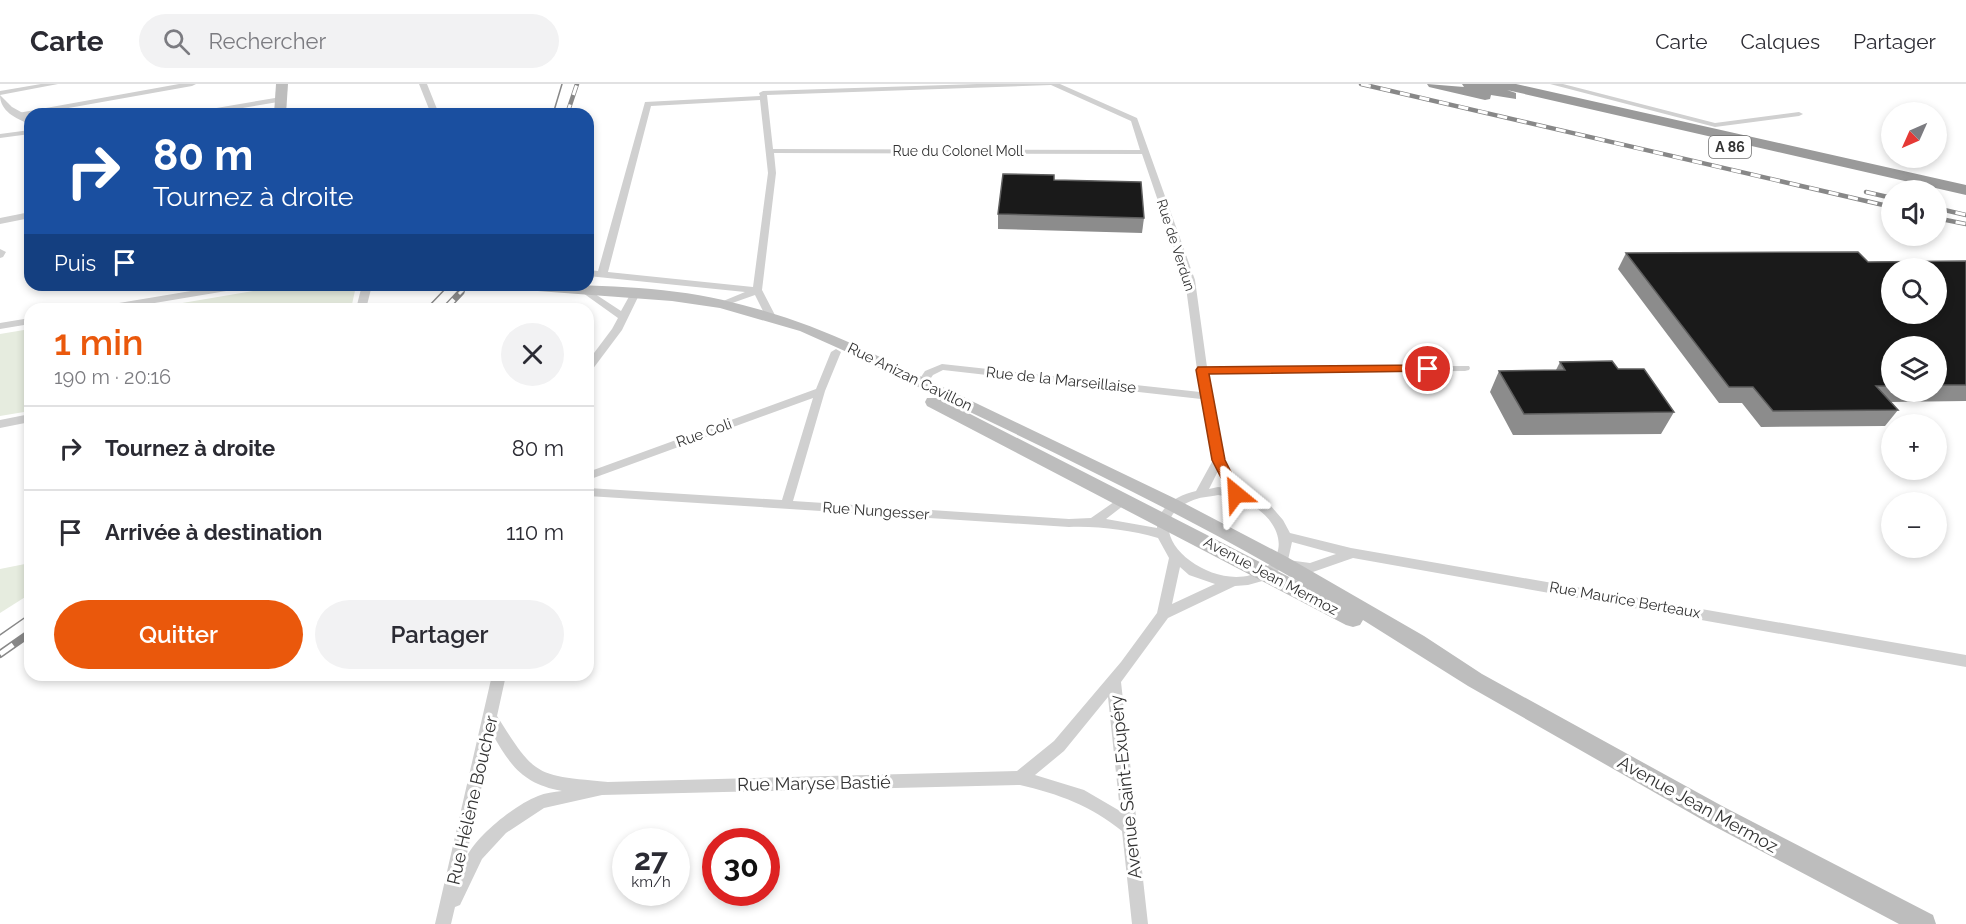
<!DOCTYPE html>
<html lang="fr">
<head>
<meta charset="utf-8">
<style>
  :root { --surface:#fff; --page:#f2f2f3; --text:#2b2b33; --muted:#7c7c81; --line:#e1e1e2; --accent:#ea580c }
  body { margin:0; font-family:Raleway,sans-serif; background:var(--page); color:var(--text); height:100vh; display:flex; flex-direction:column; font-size:22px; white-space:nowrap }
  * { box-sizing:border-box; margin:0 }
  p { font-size:20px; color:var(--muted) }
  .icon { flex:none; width:33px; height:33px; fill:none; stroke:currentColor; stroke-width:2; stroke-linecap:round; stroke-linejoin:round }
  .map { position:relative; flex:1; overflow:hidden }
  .sheet { position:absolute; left:24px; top:219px; width:570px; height:378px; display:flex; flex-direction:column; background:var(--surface); border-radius:18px; box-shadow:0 3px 9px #0003 }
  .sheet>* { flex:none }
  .banner { position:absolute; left:24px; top:24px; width:570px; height:183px; border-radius:18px; box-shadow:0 3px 9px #0003; background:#1a4fa0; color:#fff; overflow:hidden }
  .needle { width:39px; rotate:225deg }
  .fabs { position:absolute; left:1881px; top:18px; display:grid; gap:12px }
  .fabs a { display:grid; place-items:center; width:66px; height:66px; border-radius:50%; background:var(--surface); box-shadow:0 3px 9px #0003; font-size:30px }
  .speed { position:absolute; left:612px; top:744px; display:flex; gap:12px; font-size:30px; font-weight:700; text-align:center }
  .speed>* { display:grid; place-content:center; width:78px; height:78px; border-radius:50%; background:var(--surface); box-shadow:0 3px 9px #0003; line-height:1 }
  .speed small { font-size:15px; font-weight:400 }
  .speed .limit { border:9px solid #d22; background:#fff; color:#111 }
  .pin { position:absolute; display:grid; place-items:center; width:51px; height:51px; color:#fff; margin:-26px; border:3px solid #fff; border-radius:50%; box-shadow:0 2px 6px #0007 }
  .me { position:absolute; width:66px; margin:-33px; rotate:333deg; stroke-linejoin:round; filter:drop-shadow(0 0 4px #0008) }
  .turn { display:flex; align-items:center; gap:21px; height:126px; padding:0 30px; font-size:27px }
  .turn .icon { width:78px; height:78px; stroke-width:2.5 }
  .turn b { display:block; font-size:42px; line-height:51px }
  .then { display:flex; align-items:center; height:57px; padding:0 30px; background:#0003; gap:12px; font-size:22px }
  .round { display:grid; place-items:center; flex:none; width:63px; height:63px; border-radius:32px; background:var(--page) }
  .head { display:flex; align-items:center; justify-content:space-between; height:102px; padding:0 30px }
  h1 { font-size:36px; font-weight:600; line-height:45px; color:var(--accent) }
  .button { display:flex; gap:12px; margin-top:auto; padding:12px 30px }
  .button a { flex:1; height:69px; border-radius:36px; background:var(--accent); color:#fff; font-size:24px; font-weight:600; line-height:69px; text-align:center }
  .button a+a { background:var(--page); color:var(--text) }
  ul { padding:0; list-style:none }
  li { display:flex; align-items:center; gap:18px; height:84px; padding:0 30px; border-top:2px solid var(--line) }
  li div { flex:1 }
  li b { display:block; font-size:22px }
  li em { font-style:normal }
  header { display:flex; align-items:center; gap:36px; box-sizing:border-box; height:84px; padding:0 30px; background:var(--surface); border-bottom:2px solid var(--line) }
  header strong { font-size:28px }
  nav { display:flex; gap:33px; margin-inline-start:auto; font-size:21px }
  .search { width:420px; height:54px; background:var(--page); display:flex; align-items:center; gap:15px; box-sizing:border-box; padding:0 21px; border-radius:33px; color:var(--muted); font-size:22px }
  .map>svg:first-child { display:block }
  .green { fill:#e6ecdf }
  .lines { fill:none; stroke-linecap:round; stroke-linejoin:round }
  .minor { fill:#d0d0d0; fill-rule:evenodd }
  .tertiary { fill:#d0d0d0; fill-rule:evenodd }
  .secondary { fill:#bdbdbd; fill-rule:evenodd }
  .motorway { fill:#9a9a9a; fill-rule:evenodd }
  .tram { stroke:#888; stroke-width:1.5 }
  .rail-far2-casing { stroke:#888; stroke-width:4.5 }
  .rail-far1-casing { stroke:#888; stroke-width:7 }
  .rail-casing { stroke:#888; stroke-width:8 }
  .rail-far2 { stroke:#fff; stroke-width:3; stroke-dasharray:10; stroke-linecap:butt }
  .rail-far1 { stroke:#fff; stroke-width:4.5; stroke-dasharray:13; stroke-linecap:butt }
  .rail { stroke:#fff; stroke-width:5; stroke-dasharray:16; stroke-linecap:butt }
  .wall { fill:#8c8c8c; fill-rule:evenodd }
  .building { fill:#1a1a1a; stroke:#5f5f5f; stroke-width:1.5; fill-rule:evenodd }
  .route { fill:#ea580c; stroke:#983908; stroke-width:1.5 }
  .labels { text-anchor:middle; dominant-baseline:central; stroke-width:6; stroke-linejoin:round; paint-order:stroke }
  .shield { fill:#fff; stroke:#707070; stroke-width:1.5 }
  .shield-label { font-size:14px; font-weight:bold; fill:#333 }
  .far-street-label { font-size:14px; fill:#333; stroke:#fff }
  .street-label { font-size:15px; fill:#333; stroke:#fff }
  .near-street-label { font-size:18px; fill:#333; stroke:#fff }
</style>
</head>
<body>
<header>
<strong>Carte</strong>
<div class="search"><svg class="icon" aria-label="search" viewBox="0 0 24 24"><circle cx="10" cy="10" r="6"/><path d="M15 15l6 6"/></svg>Rechercher</div>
<nav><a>Carte</a><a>Calques</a><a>Partager</a></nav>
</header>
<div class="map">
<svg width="1966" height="840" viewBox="0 0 1966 840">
  <rect width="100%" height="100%" fill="#fff"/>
  <!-- green -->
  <g class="green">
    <path d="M 288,201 L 356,202 L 351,225 L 147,225 Z"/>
    <path d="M 30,245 L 30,327 L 0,332 L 0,250 Z"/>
    <path d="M 30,479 L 30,510 L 0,529 L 0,485 Z"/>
  </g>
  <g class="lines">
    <!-- minor -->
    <g class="minor">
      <path d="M 41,0 L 58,0 L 0,11 L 0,7 Z"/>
      <path d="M 179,0 L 196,0 L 192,2 L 18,33 L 14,31 L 18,29 Z"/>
      <path d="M 419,0 L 427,0 L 439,30 L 412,30 L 429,25 Z"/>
      <path d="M 977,0 L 1060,0 L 1137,34 L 1195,196 L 1207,283 L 1469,282 L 1470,284 L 1469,286 L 1465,287 L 1208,289 L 1225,376 L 1240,408 L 1270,421 L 1283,436 L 1290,449 L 1351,464 L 1966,571 L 1966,583 L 1353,474 L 1310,489 L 1284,482 L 1266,496 L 1248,501 L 1235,502 L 1168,534 L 1121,598 L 1148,840 L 1132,840 L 1122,747 C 1091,722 1059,710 1020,701 L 602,711 L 544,724 L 506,749 L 482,775 L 460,821 L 455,823 L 451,840 L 435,840 L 492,591 L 506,591 L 497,632 C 536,694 536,691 608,698 L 1017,687 L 1054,657 L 1121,578 L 1157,529 L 1169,474 L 1158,454 C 1129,446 1100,442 1069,443 L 588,412 L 588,404 L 782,416 L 813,314 L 588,396 L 588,388 L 816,305 L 831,268 L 836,265 L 841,268 L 825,307 L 793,417 L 1069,435 L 1091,434 L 1124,411 L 1130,415 L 1128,418 L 1106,435 L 1157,444 C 1157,424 1177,411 1196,407 L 1213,376 L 1201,315 L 943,286 L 933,291 L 926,301 L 918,301 L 917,299 L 925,287 L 942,280 L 1200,308 L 1185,196 L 1142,70 L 774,69 L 776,89 L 762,206 L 776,233 L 771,236 L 766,233 L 755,211 L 721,223 L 716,220 L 745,208 L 588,192 L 588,186 L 598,187 L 645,18 L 760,12 L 759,9 L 763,7 ZM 1051,1 L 1131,37 L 1140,66 L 773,65 L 767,11 ZM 760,16 L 768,89 L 753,203 L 608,188 L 651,22 ZM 1218,387 L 1226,404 L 1218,403 L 1209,405 ZM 1218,411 C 1230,413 1242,416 1253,422 C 1277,436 1291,467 1264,485 C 1216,517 1127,444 1191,417 C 1199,413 1209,413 1218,411 ZM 1292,458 L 1336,470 L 1310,479 L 1288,476 ZM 1180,483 L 1189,491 L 1215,500 L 1172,520 ZM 1108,613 L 1120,727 L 1084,706 L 1035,691 L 1064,667 ZM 493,651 C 511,683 524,700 562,707 C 554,708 545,709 538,712 C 515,721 477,751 466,774 Z"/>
      <path d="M 1550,0 L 1563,0 L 1715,39 L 1799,28 L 1803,30 L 1799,32 L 1715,43 Z"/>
      <path d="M 281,13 L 285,15 L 284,17 L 207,30 L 189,30 L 193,28 Z"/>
      <path d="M 30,46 L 30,50 L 0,54 L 0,50 Z"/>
      <path d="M 30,128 L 30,134 L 0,140 L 0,134 Z"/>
      <path d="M 0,165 L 6,168 L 3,173 L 0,174 Z"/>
      <path d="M 227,201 L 249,201 L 244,204 L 119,225 L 96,225 L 101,222 Z"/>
      <path d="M 362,201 L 372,201 L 366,225 L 356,225 Z"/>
      <path d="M 586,204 L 621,227 L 631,209 L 637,209 L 639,211 L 622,246 L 592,286 L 588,287 L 588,277 L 612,245 L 618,234 L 583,209 L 583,205 Z"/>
      <path d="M 30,234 L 30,240 L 0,245 L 0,239 Z"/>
      <path d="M 30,330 L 30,338 L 0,344 L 0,336 Z"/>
    </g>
    <!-- tertiary -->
    <path class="tertiary" d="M 0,11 L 12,23 L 30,33 L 30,40 C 16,35 0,27 0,11 Z"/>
    <!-- secondary -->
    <g class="secondary">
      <path d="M 276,0 L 288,0 L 286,30 L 274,30 Z"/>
      <path d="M 504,201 C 576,201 653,200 723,216 C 770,227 814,242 857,262 L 1178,416 L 1287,473 L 1424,552 L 1482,590 L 1724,723 L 1933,831 L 1936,840 L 1899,840 L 1708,739 L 1468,602 L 1363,536 L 1360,541 L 1353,543 L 1346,541 L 927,322 L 925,318 L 927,314 L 939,314 L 1299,498 C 1153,412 998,343 847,268 L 800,247 L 720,224 L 672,217 L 511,205 Z"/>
    </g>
    <!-- motorway -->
    <path class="motorway" d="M 1427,0 L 1464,3 L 1462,0 L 1516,0 L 1966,101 L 1966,111 L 1507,6 L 1516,9 L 1516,15 L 1491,11 L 1490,15 L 1485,16 L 1429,3 Z"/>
    <!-- tram -->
    <g class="tram">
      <path d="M 553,30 L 562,0"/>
      <path d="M 426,225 L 449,201"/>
      <path d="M 0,551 L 30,530"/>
    </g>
    <!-- rail-far2 casing -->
    <g class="rail-far2-casing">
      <g id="rail-far2">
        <path d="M 1361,0 L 1892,123"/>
        <path d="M 567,30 L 577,0"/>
        <path d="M 1866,108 L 1892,114"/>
        <path d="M 1936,124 L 1966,131"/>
        <path d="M 1936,134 L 1966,140"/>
        <path d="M 459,210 L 468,201"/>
      </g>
    </g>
    <!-- rail-far1 casing -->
    <g class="rail-far1-casing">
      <path id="rail-far1" d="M 445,225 L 461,208"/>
    </g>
    <!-- rail casing -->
    <g class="rail-casing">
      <path id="rail" d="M 0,570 L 30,549"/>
    </g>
    <!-- rail-far2 -->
    <use href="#rail-far2" class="rail-far2"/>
    <!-- rail-far1 -->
    <use href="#rail-far1" class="rail-far1"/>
    <!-- rail -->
    <use href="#rail" class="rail"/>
  </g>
  <!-- wall -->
  <g class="wall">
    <path d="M 1054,96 L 1144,134 L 1142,149 L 998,145 L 998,130 Z"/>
    <path d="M 1626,169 L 1868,178 L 1966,177 L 1966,317 L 1891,318 L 1898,326 L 1885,342 L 1761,343 L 1742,319 L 1719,319 L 1618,185 ZM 1892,262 L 1936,262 L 1936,308 L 1892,308 Z"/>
    <path d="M 1560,278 L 1618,285 L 1674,328 L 1661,350 L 1513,351 L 1490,308 L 1499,287 L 1556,286 Z"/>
  </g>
  <!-- building -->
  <g class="building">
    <path d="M 1003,90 L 1054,91 L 1054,96 L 1141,98 L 1144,134 L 998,130 Z"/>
    <path d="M 1858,168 L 1868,178 L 1966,177 L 1966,301 L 1936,301 L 1936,262 L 1892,262 L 1892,302 L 1876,302 L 1898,326 L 1773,327 L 1753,303 L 1729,303 L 1626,169 ZM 1892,184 L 1936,184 L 1936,230 L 1892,230 Z"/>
    <path d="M 1612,277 L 1618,285 L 1644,285 L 1674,328 L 1524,330 L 1499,287 L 1565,286 L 1560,278 Z"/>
  </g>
  <!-- route -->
  <path class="route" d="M 1428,281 L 1434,285 L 1433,287 L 1209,290 L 1225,376 L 1242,410 L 1236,414 L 1231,413 L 1212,376 L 1196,286 L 1198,283 Z"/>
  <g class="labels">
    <!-- shield labels -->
    <rect class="shield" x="1709" y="52" width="42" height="22" rx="4.5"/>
    <g class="shield-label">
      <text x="1730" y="63">A 86</text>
    </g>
    <!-- far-street labels -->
    <g class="far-street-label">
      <text x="958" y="67">Rue du Colonel Moll</text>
      <text transform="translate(1176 161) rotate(72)">Rue de Verdun</text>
    </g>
    <!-- street labels -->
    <g class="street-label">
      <text transform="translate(910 293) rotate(26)">Rue Anizan Cavillon</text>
      <text transform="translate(1061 296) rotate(6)">Rue de la Marseillaise</text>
      <text transform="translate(704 349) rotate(-20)">Rue Coli</text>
      <text transform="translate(876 427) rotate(4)">Rue Nungesser</text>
      <text transform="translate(1271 492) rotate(28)">Avenue Jean Mermoz</text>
      <text transform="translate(1625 516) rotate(10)">Rue Maurice Berteaux</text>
    </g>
    <!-- near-street labels -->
    <g class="near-street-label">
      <text transform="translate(814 699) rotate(-1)">Rue Maryse Bastié</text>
      <text transform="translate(1125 703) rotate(-96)">Avenue Saint-Exupéry</text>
      <text transform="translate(472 716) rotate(-77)">Rue Hélène Boucher</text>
      <text transform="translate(1698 720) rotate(29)">Avenue Jean Mermoz</text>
    </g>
  </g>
</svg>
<div class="fabs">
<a><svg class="needle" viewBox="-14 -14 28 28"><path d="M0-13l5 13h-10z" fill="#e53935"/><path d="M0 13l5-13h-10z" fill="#7c7c81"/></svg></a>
<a><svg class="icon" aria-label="sound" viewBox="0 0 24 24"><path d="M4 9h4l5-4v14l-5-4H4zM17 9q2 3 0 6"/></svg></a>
<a><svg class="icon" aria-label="search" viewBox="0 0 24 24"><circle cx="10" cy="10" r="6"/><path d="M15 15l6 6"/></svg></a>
<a><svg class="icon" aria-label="layers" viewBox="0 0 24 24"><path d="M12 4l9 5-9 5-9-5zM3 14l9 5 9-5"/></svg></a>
<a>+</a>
<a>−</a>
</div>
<div class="speed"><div>27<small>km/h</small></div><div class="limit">30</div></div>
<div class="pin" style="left:1428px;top:285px;background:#d93025"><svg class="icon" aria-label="arrive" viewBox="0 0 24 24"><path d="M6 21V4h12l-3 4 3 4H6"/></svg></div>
<svg class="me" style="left:1236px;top:410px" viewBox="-20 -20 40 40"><path d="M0-17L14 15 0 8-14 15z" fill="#ea580c" stroke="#fff" stroke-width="4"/></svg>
<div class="banner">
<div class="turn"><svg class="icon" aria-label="right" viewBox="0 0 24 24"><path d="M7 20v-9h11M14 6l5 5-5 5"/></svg><div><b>80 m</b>Tournez à droite</div></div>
<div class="then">Puis<svg class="icon" aria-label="arrive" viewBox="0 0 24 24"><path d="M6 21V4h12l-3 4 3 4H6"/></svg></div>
</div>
<section class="sheet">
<div class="head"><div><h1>1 min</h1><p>190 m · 20:16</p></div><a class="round"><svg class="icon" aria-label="close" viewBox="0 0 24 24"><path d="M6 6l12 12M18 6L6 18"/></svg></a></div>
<ul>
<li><svg class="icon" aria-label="right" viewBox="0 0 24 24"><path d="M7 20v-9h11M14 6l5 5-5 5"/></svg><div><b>Tournez à droite</b></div><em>80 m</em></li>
<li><svg class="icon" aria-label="arrive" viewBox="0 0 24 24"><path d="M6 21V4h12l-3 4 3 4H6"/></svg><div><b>Arrivée à destination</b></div><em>110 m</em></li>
</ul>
<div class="button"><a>Quitter</a><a>Partager</a></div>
</section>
</div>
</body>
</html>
